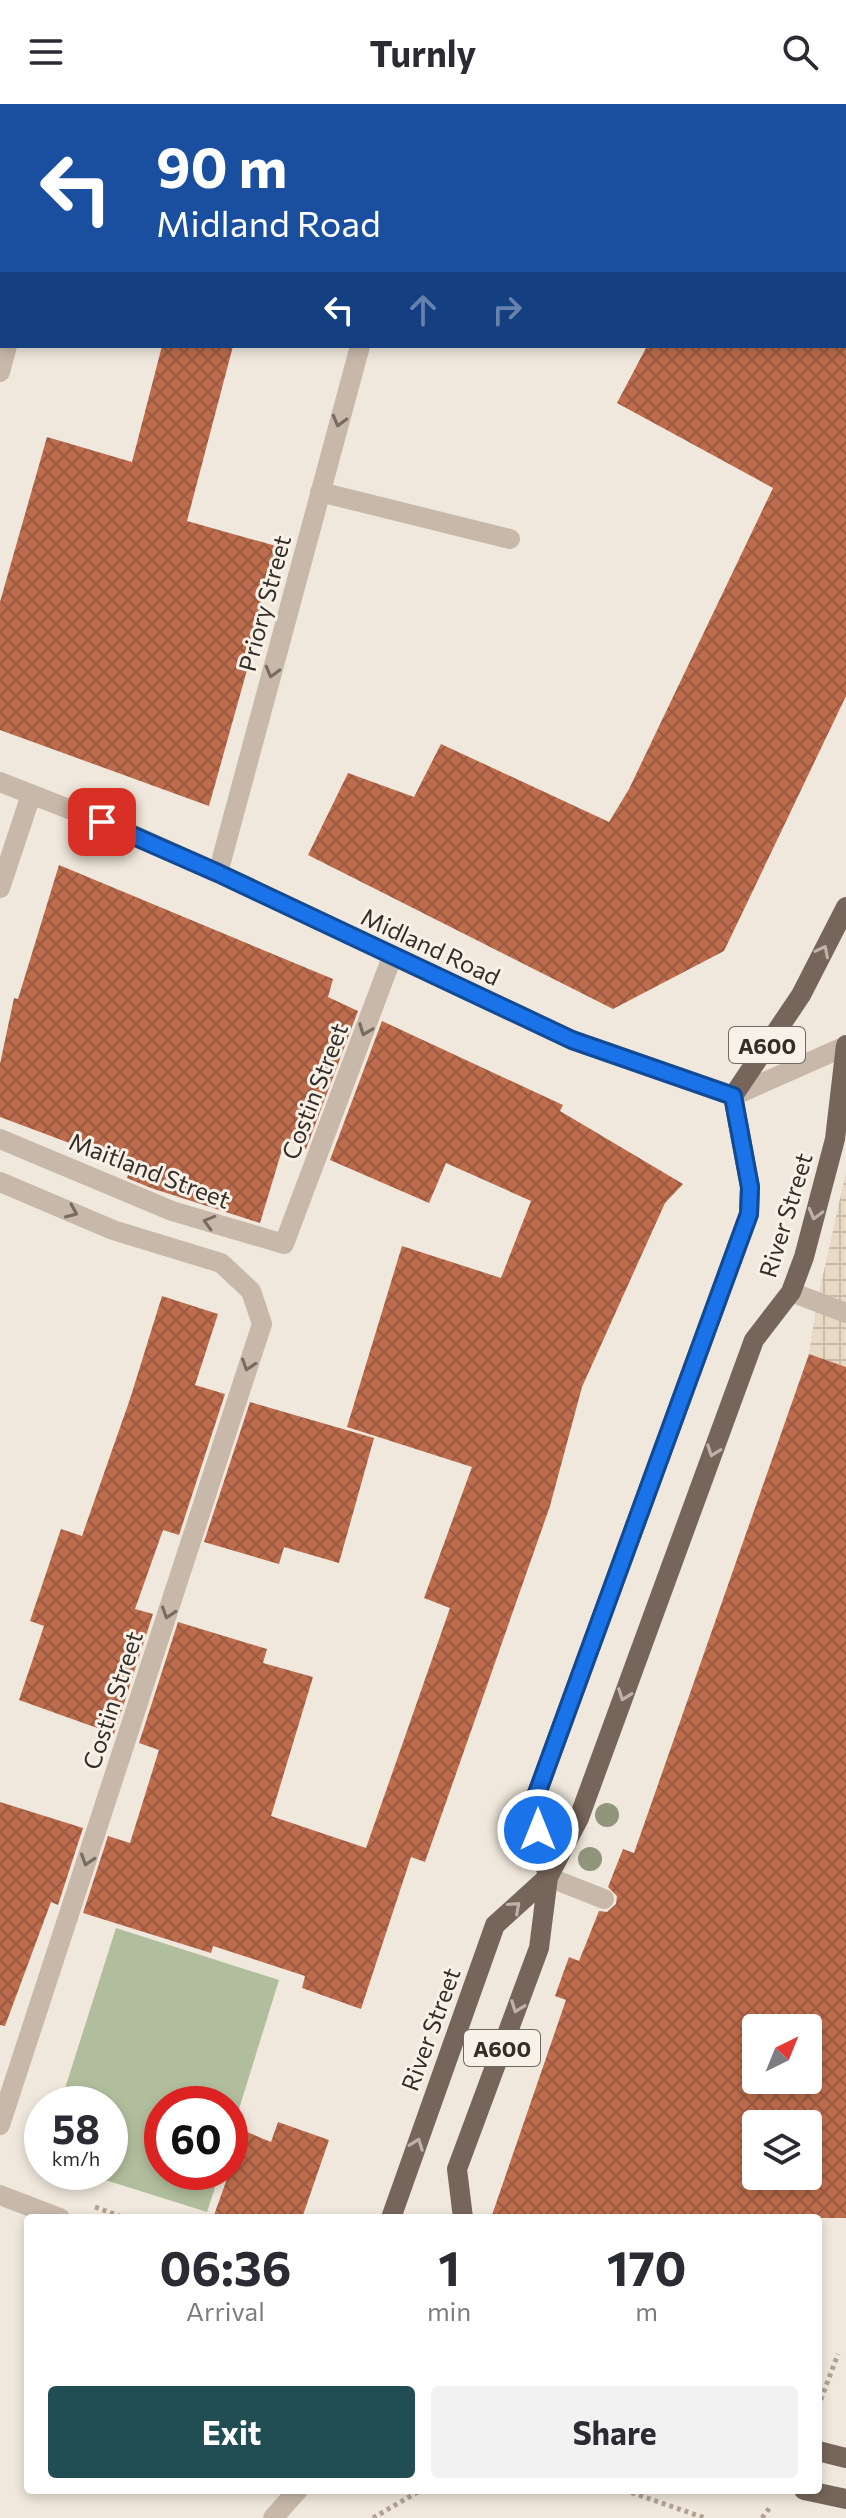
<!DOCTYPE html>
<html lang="en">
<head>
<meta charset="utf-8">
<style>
  :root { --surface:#fff; --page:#f2f2f3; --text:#2b2b33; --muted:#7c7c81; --accent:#214e53 }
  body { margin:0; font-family:Commissioner,sans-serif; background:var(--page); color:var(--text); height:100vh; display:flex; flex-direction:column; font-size:30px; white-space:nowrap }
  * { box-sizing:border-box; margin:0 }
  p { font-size:26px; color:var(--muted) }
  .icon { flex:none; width:44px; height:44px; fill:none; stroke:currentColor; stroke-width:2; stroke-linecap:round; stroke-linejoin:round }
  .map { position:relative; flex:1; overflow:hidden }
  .details { position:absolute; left:24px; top:2110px; width:798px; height:280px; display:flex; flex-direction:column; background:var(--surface); border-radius:8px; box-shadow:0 4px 12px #0003 }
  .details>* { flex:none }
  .hud { position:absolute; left:0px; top:0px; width:846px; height:244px; box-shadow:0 4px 12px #0003; background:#1a4fa0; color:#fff; overflow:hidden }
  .needle { width:52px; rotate:43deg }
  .fabs { position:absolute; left:742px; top:1910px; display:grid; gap:16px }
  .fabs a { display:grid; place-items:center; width:80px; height:80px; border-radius:8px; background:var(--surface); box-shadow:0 4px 12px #0003; font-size:40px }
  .speed { position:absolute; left:24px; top:1982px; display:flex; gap:16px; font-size:40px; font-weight:700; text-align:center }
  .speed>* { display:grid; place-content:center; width:104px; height:104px; border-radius:50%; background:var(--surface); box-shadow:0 4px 12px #0003; line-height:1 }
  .speed small { font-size:20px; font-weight:400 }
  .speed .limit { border:12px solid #d22; background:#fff; color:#111 }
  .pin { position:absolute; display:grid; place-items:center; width:68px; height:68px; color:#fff; margin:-34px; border-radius:16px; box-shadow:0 4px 12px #0006 }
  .me { position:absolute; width:88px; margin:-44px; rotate:0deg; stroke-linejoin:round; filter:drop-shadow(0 0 6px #0008) }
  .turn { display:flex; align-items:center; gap:28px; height:168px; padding:0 24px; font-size:36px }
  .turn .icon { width:104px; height:104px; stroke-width:2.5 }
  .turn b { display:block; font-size:56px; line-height:68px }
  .lanes { display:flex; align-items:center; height:76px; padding:0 24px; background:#0003; justify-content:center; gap:40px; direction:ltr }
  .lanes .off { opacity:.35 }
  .eta { display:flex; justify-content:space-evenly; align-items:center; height:136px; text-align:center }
  .eta b { font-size:48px; font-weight:700; line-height:56px }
  .action { display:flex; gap:16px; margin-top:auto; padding:16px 24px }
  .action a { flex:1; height:92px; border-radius:8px; background:var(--accent); color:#fff; font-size:32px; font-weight:700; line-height:92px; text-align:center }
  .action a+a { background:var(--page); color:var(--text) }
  header { display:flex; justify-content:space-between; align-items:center; height:104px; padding:0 24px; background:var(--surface); font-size:36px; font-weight:700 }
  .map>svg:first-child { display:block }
  .park { fill:#b1be9d }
  .plaza { fill:url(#plaza-grid) }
  .building { fill:url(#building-cross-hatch); fill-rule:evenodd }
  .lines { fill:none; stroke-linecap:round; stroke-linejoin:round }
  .path { stroke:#b3a293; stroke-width:5; stroke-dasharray:4 4; stroke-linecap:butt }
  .minor { stroke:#c7b8a9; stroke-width:20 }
  .major { stroke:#76655a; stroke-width:20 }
  .tree { fill:#91957c }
  .oneway { stroke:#776c62 }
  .oneway2 { stroke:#beb2a8 }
  .route-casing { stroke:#114b97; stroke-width:20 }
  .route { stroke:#1a73e8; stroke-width:14 }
  .labels { text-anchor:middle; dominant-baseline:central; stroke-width:6; stroke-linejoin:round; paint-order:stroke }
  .shield { fill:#f8f1e8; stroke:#706862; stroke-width:2 }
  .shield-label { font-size:22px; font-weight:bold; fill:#352d28 }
  .street-label { font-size:24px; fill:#352d28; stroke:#f8f1e8 }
</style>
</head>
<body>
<header><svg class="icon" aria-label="menu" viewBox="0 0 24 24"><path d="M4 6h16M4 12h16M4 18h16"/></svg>Turnly<svg class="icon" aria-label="search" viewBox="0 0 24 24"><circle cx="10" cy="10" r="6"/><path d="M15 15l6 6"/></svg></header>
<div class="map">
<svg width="846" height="2414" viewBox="0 0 846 2414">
  <defs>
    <pattern id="plaza-grid" width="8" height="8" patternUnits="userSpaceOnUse" patternTransform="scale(2)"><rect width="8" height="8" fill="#e7d9c4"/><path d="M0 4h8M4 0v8" fill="none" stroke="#c7bba8"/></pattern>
    <pattern id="building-cross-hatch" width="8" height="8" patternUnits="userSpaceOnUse" patternTransform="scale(2)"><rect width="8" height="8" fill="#bd6d4d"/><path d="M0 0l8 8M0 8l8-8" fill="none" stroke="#9a5a40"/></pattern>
  </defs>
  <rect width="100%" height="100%" fill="#f0e8dc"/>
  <!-- park -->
  <path class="park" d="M 116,1824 L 279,1876 L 230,2034 L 230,2000 L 162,2000 L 162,2068 L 220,2068 L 207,2108 L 80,2068 L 110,2068 L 110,2000 L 60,2000 Z"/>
  <!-- plaza -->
  <path class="plaza" d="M 846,1068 L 846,1263 L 809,1250 L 817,1198 Z"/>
  <!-- building -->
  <g class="building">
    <path d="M 162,242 L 233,242 L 187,417 L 276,442 L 244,565 L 247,566 L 209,702 L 0,626 L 0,498 L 47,333 L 132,358 Z"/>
    <path d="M 647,242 L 846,242 L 846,592 L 724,847 L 613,905 L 308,751 L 348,669 L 414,693 L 441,640 L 609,718 L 629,685 L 773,384 L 617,299 Z"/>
    <path d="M 59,761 L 333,875 L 328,893 L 358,907 L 306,1045 L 285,1036 L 260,1119 L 151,1084 L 127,1074 L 131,1062 L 0,1013 L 0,960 L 14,894 L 18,895 Z"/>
    <path d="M 382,917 L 563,1001 L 560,1007 L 683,1080 L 665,1099 L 582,1283 L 550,1402 L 425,1758 L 411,1753 L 361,1905 L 302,1884 L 305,1872 L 213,1842 L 211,1849 L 83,1809 L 108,1732 L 130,1739 L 159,1646 L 139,1639 L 178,1518 L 267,1545 L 263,1559 L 313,1573 L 271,1712 L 366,1744 L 450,1504 L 424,1494 L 472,1363 L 347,1323 L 402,1142 L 501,1174 L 531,1097 L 446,1059 L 429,1099 L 330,1056 Z"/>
    <path d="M 162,1192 L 218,1210 L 195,1281 L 225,1290 L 179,1431 L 163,1426 L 135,1505 L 153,1510 L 114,1630 L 19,1596 L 44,1522 L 30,1517 L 61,1425 L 82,1432 L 130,1295 Z"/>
    <path d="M 809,1250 L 846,1263 L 846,2114 L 491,2114 L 566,1896 L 555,1892 L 569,1853 L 579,1857 L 599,1807 L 607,1808 L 616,1800 L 617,1792 L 608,1783 L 623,1745 L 634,1749 ZM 756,1924 L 808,1924 L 808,1976 L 756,1976 ZM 756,2020 L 808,2020 L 808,2072 L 756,2072 Z"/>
    <path d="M 250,1298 L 374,1334 L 339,1459 L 284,1443 L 279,1460 L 204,1438 Z"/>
    <path d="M 0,1698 L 83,1724 L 58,1801 L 51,1798 L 5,1922 L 0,1921 Z"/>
    <path d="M 278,2018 L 329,2036 L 302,2114 L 213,2114 L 239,2041 L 242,2042 L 247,2028 L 271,2038 Z"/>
  </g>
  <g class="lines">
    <!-- path -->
    <g class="path">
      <path d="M 95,2103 L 125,2114"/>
      <path d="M 818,2303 L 838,2250"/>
      <path d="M 624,2386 L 705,2414"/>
      <path d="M 373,2414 L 421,2386"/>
      <path d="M 762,2414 L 771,2402"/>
    </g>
    <!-- minor -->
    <g class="minor">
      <path d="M 73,2 L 73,0"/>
      <path d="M 424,2 L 425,0"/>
      <path d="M 0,178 L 2,178"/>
      <path d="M 0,268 L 7,242"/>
      <path d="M 320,388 L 510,435"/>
      <path d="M 0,678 L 125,727 L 218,769 L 572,936 L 733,992 L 846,942"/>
      <path d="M 218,769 L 360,242"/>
      <path d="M 0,784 L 31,691"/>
      <path d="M 0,1035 L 172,1107 L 284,1140 L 392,853"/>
      <path d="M 0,1078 L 113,1126 L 221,1159 L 251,1187 L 262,1220 L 0,2021"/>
      <path d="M 791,1188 L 846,1209"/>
      <path d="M 548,1773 L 604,1795"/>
      <path d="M 0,2091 L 60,2114"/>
      <path d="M 273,2414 L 298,2386"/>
    </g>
    <!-- major -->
    <g class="major">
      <path d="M 391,2114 L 495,1821 L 548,1773 L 532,1703 L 749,1110 L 750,1083 L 733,992 L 801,891 L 846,803"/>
      <path d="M 463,2114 L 457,2065 L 539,1844 L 548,1773 L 579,1714 L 754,1236 L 791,1188 L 804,1153 L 835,1035 L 846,941"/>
      <path d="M 818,2347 L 846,2354"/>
      <path d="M 804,2386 L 846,2395"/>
    </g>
  </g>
  <!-- trees -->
  <g class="tree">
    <circle cx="607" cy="1711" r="12"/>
    <circle cx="590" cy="1755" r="12"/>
  </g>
  <!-- one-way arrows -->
  <defs><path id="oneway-chevron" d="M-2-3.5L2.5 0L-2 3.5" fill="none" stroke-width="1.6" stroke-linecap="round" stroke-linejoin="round" transform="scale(2)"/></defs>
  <g class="oneway">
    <use href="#oneway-chevron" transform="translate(339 317) rotate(105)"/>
    <use href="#oneway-chevron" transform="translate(272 568) rotate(105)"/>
    <use href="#oneway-chevron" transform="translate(365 926) rotate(111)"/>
    <use href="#oneway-chevron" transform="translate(72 1108) rotate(23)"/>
    <use href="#oneway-chevron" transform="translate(209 1118) rotate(-164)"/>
    <use href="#oneway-chevron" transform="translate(248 1261) rotate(108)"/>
    <use href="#oneway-chevron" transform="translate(168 1509) rotate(108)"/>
    <use href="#oneway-chevron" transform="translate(87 1756) rotate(108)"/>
  </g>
  <g class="oneway2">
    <use href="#oneway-chevron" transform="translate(823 847) rotate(-63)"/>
    <use href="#oneway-chevron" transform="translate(815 1110) rotate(105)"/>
    <use href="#oneway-chevron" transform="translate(713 1347) rotate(110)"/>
    <use href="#oneway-chevron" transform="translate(624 1591) rotate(110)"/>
    <use href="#oneway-chevron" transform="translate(515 1803) rotate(-42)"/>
    <use href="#oneway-chevron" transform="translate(517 1903) rotate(110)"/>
    <use href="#oneway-chevron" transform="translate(417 2040) rotate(-70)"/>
  </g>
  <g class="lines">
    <!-- route casing -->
    <g class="route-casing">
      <path id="route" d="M 102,718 L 218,769 L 572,936 L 733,992 L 750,1083 L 749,1110 L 532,1703 L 538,1726"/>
    </g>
    <!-- route -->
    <use href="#route" class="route"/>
  </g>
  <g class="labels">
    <!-- shield labels -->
    <g class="shield">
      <rect x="729" y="923" width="76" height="36" rx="6"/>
      <rect x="464" y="1926" width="76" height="36" rx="6"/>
    </g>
    <g class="shield-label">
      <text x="767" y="941">A600</text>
      <text x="502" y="1944">A600</text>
    </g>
    <!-- street labels -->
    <g class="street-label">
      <text transform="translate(264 499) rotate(-75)">Priory Street</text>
      <text transform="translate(431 842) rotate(25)">Midland Road</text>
      <text transform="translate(314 987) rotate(-69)">Costin Street</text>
      <text transform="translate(150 1066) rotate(21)">Maitland Street</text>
      <text transform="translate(785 1111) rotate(-73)">River Street</text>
      <text transform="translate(112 1596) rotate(-72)">Costin Street</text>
      <text transform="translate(430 1925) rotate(-70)">River Street</text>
    </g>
  </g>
</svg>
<div class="fabs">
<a><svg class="needle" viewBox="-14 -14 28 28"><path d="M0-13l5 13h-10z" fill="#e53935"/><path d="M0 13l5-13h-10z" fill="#7c7c81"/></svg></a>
<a><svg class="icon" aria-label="layers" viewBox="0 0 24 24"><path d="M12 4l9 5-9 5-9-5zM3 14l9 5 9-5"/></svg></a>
</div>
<div class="speed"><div>58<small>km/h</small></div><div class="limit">60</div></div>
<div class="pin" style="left:102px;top:718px;background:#d93025"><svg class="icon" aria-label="arrive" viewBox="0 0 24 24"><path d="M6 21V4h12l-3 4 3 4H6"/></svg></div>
<svg class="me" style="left:538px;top:1726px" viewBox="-20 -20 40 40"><circle r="17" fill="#1a73e8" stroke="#fff" stroke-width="3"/><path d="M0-11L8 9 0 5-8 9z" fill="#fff"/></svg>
<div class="hud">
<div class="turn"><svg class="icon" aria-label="left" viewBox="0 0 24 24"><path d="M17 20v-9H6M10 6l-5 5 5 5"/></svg><div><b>90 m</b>Midland Road</div></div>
<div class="lanes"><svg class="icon" aria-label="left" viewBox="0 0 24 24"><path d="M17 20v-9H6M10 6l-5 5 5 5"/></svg><svg class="icon off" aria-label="ahead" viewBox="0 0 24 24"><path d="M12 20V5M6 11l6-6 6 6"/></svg><svg class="icon off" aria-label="right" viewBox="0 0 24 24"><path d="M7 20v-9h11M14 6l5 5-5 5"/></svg></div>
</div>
<section class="details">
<div class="eta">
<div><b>06:36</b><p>Arrival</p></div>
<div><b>1</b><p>min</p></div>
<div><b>170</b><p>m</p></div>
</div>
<div class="action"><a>Exit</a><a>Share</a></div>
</section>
</div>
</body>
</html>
